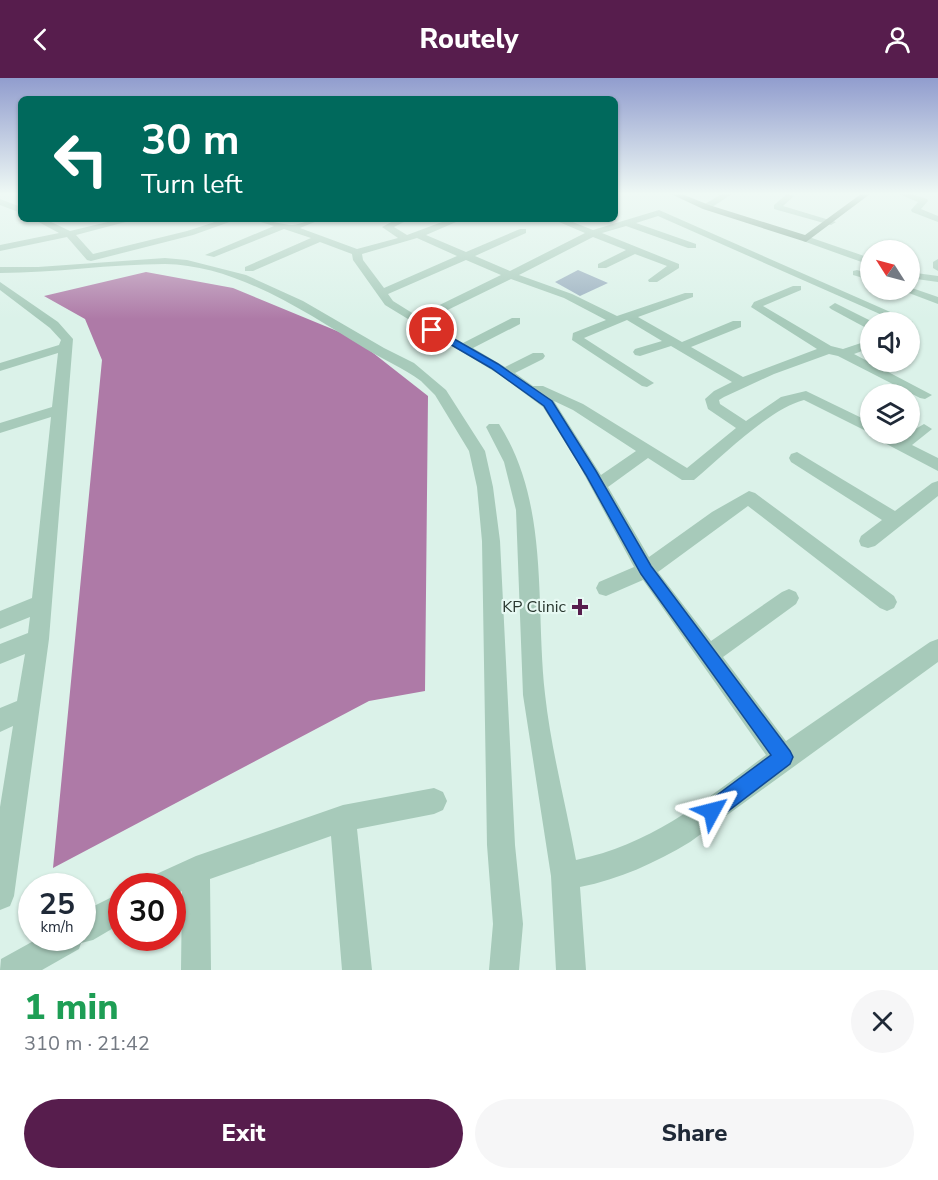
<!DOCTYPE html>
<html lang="en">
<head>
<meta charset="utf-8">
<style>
  :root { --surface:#fff; --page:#f6f6f7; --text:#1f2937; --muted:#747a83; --accent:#571d4d }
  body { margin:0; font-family:"Nunito Sans",sans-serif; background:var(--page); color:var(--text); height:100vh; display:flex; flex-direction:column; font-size:22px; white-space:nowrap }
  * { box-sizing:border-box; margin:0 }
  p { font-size:20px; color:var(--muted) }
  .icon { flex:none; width:33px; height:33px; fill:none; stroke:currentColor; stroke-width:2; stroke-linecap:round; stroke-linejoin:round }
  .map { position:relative; height:892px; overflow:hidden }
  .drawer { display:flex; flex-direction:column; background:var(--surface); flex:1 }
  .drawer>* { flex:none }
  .banner { position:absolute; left:18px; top:18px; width:600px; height:126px; border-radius:9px; box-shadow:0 2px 4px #0004; background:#00695c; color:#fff; overflow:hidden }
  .needle { width:39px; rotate:306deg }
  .tools { position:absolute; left:860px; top:162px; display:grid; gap:12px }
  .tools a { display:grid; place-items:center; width:60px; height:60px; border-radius:50%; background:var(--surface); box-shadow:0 2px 4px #0004; font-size:30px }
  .speed { position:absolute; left:18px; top:795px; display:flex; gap:12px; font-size:30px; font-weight:700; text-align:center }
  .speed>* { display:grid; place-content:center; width:78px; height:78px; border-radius:50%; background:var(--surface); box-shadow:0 2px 4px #0004; line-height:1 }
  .speed small { font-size:15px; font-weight:400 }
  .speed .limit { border:9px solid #d22; background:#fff; color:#111 }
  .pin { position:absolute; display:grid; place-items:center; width:51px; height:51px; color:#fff; margin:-26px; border:3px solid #fff; border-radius:50%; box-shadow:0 2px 6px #0007 }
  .me { position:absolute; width:66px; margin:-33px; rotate:52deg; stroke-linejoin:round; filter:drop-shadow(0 0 4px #0008) }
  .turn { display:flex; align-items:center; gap:21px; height:126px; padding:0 24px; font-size:27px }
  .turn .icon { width:78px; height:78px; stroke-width:2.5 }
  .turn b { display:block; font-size:42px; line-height:51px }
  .round { display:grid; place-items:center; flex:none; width:63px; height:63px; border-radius:32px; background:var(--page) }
  .headline { display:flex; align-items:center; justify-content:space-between; height:102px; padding:0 24px }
  h1 { font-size:36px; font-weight:800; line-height:45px; color:#1e9e55 }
  .cta { display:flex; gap:12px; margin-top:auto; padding:12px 24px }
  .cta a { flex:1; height:69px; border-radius:36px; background:var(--accent); color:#fff; font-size:24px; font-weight:800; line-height:69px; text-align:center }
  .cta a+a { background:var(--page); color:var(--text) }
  header { display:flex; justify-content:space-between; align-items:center; height:78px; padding:0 24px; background:var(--accent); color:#fff; font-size:27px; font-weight:800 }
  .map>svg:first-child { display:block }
  .green { fill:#9bb0c0 }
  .water { fill:#ae7aa7 }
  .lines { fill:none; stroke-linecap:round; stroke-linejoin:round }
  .street { fill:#a7caba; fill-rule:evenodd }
  .secondary { fill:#789d8a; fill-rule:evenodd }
  .route { fill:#1a73e8; stroke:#114b97; stroke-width:1.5 }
  .poi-dot { fill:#571d4d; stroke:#e7f9f3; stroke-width:2 }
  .labels { text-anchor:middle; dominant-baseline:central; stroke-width:4.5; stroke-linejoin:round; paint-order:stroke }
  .poi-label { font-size:16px; fill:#28362e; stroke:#e7f9f3; text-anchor:end }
</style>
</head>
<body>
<header><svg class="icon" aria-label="back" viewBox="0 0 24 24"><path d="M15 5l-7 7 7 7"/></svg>Routely<svg class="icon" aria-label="person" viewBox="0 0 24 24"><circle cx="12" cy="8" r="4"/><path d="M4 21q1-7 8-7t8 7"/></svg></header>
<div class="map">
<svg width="938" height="892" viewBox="0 0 938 892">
  <rect width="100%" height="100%" fill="#dbf2e9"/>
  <!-- green -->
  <path class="green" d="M 578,192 L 608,205 L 580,218 L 555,204 Z"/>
  <!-- water -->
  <path class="water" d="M 146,194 L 233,210 L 354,260 L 428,318 L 425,613 L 369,623 L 53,790 L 102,282 L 85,241 L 44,218 Z"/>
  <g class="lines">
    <!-- street -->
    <g class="street">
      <path d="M 722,116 L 732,116 L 709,131 L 703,131 L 703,127 Z"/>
      <path d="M 787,116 L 794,118 L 783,128 L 836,144 L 831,147 L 774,131 L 774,127 Z"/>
      <path d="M 899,116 L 911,116 L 927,121 L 928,123 L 921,131 L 938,138 L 938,144 L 912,134 L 911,132 L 918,124 Z"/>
      <path d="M 0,121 L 21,129 L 21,135 L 0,127 Z"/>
      <path d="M 659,132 L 913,244 L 909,247 L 909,244 L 898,244 L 658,138 L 636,145 L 696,166 L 696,170 L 688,170 L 626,148 L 602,155 L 679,186 L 679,190 L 657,204 L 649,204 L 648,202 L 667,188 L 635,176 L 606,190 L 598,190 L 598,186 L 626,172 L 593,159 L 519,197 L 572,216 L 617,238 L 685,215 L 693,215 L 693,219 L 638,239 L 682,264 L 733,243 L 741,243 L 741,249 L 691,269 L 743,299 L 817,271 L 751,229 L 754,224 L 793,208 L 801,208 L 801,212 L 763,228 L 831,268 L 843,271 L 870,262 L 870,270 L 854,276 L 932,317 L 925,321 L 920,320 L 838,278 L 829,276 L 774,296 L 724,319 L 719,322 L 720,326 L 746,343 L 781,319 L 806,313 L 870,344 L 870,355 L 804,322 C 769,331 723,378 694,402 L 682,402 L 648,380 L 608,409 L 649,479 L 712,434 L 749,413 L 755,415 L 894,518 L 897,524 L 894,530 L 887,533 L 880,530 L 748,428 L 658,494 L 711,563 L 782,514 L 789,511 L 796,514 L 799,520 L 796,526 L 723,579 L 786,663 L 930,564 L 938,561 L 938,584 L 690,764 C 655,785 620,801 580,809 L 586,892 L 556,892 L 551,798 L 523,617 L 516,432 L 504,384 L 486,349 L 489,346 L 499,346 C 550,426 535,525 545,616 C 551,671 566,727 576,782 C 653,766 705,722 766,677 L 643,502 L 606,518 L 599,516 L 596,510 L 599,504 L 634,489 L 578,385 L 543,329 L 500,297 L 385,227 L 353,182 L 352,176 L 320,164 L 253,193 L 245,193 L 245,189 L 311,160 L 284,151 L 214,179 L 205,177 L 274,148 L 251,141 C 264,141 283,147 292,147 C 302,146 309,141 322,141 L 300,150 L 357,171 L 398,160 L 382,149 L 397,141 L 410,141 L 394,149 L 407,157 L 450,141 L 463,141 L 426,157 L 466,174 L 520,151 L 526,151 L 526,155 L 475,178 L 510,193 L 585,155 L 552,141 L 565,141 L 593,152 ZM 417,160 L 457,178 L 384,210 L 363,182 L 362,176 ZM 466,182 L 501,197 L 417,238 L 393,223 L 388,216 ZM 511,201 L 564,220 L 606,242 L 573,255 L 572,262 L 642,308 L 647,309 L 654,305 L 584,260 L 627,242 L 662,263 L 635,271 L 633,274 L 635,277 L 640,278 L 671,268 L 732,304 L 714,313 L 705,321 L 708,331 L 736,350 L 687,390 L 583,326 L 543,308 L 533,308 L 515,295 L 543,281 L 545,278 L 543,275 L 533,275 L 505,289 L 473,270 L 520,246 L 520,240 L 512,240 L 463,265 L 425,243 ZM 554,323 L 573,332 L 636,373 L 601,397 Z"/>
      <path d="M 33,141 L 45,141 L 70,153 L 120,141 L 137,141 L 76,157 L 93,176 L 187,153 L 224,141 L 238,141 L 193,157 L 91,183 L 87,182 L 67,159 L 0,173 L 0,167 L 59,155 Z"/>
      <path d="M 806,158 L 870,180 L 870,187 L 803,163 L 803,159 Z"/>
      <path d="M 165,180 L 187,182 L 246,197 L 303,223 L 384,270 L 414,285 L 446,312 L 485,373 L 493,409 L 500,463 L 515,767 L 523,846 L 519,892 L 489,892 L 493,846 L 487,767 L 482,463 L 477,409 L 469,373 L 435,317 L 421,303 C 403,290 384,282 366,271 C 307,235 237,187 165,186 C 110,186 55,195 0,195 L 0,189 L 38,189 Z"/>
      <path d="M 938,181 L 938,193 L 933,190 L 933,184 Z"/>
      <path d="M 857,192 L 870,196 L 870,202 L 853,197 L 853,193 Z"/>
      <path d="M 909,194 L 938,198 L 938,204 L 909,200 Z"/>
      <path d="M 0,204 L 58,244 L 73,261 L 49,561 L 14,818 L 10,828 L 0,832 L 0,729 L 13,648 L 0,654 L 0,630 L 17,623 L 25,576 L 0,586 L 0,566 L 28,555 L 30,539 L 0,551 L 0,533 L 32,520 L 51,339 L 0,355 L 0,345 L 52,329 L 58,275 L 0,293 L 0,285 L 59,267 L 61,262 L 50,250 L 0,212 Z"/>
      <path d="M 909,209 L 938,219 L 938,226 L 901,212 L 909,212 Z"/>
      <path d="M 835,225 L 873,244 L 870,244 L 870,252 L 831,231 L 829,229 Z"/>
      <path d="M 924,346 L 932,351 L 912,367 L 938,380 L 938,393 L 875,360 L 872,356 L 891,356 L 900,360 Z"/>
      <path d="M 797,374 L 895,433 L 932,405 L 938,403 L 938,418 L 875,468 L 868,470 L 861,468 L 859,463 L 861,458 L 882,442 L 791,384 L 789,380 L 791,376 Z"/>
      <path d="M 434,710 L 443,714 L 447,723 L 443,732 L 434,736 L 357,751 L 372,892 L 342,892 L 331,758 L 210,801 L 211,892 L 181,892 L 182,813 L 172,818 L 172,808 L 148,808 L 152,798 L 196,778 L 343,727 Z"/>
      <path d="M 122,814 L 122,845 L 93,862 L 81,865 L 79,871 L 42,892 L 0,892 L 1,881 L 39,860 L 82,860 L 82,834 Z"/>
    </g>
    <!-- secondary -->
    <path class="secondary" d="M 671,116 L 682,116 L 709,127 L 805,157 L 861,116 L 870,116 L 806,164 L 703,131 Z"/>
  </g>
  <!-- sky -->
  <linearGradient id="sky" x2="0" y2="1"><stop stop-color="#919dce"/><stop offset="0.48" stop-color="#eff9f5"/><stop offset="1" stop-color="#eff9f5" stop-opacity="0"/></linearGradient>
  <rect width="938" height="241" fill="url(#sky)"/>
  <!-- route -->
  <path class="route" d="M 429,250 L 435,250 L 498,286 L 552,323 L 596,393 L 651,488 L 790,673 L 793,679 L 790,686 L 719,740 L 712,743 L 705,740 L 702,733 L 705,726 L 771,677 L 641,496 L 586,397 L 544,328 L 491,290 L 429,254 Z"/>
  <!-- markers -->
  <path class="poi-dot" d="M577 520h6v6h6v6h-6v6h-6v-6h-6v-6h6z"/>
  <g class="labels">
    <!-- poi labels -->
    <g class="poi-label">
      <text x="566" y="529">KP Clinic</text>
    </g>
  </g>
</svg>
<div class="tools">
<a><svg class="needle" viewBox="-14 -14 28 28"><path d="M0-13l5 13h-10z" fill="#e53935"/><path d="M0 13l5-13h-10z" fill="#747a83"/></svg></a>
<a><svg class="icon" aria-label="sound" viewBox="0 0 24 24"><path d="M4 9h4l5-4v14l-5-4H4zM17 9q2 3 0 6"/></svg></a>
<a><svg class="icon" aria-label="layers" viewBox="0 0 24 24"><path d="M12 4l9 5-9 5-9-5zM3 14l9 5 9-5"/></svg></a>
</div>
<div class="speed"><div>25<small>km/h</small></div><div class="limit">30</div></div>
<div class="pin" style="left:432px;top:252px;background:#d93025"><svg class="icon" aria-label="arrive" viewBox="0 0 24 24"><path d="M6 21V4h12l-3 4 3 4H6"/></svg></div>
<svg class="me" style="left:712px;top:733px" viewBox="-20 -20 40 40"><path d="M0-17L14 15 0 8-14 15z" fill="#1a73e8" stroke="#fff" stroke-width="4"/></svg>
<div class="banner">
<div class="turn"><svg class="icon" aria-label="left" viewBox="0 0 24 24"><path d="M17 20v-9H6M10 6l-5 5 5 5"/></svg><div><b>30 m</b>Turn left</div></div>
</div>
</div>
<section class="drawer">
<div class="headline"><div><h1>1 min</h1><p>310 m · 21:42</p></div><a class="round"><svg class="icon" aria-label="close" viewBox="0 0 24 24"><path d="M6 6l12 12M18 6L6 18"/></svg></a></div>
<div class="cta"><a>Exit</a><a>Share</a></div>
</section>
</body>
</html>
